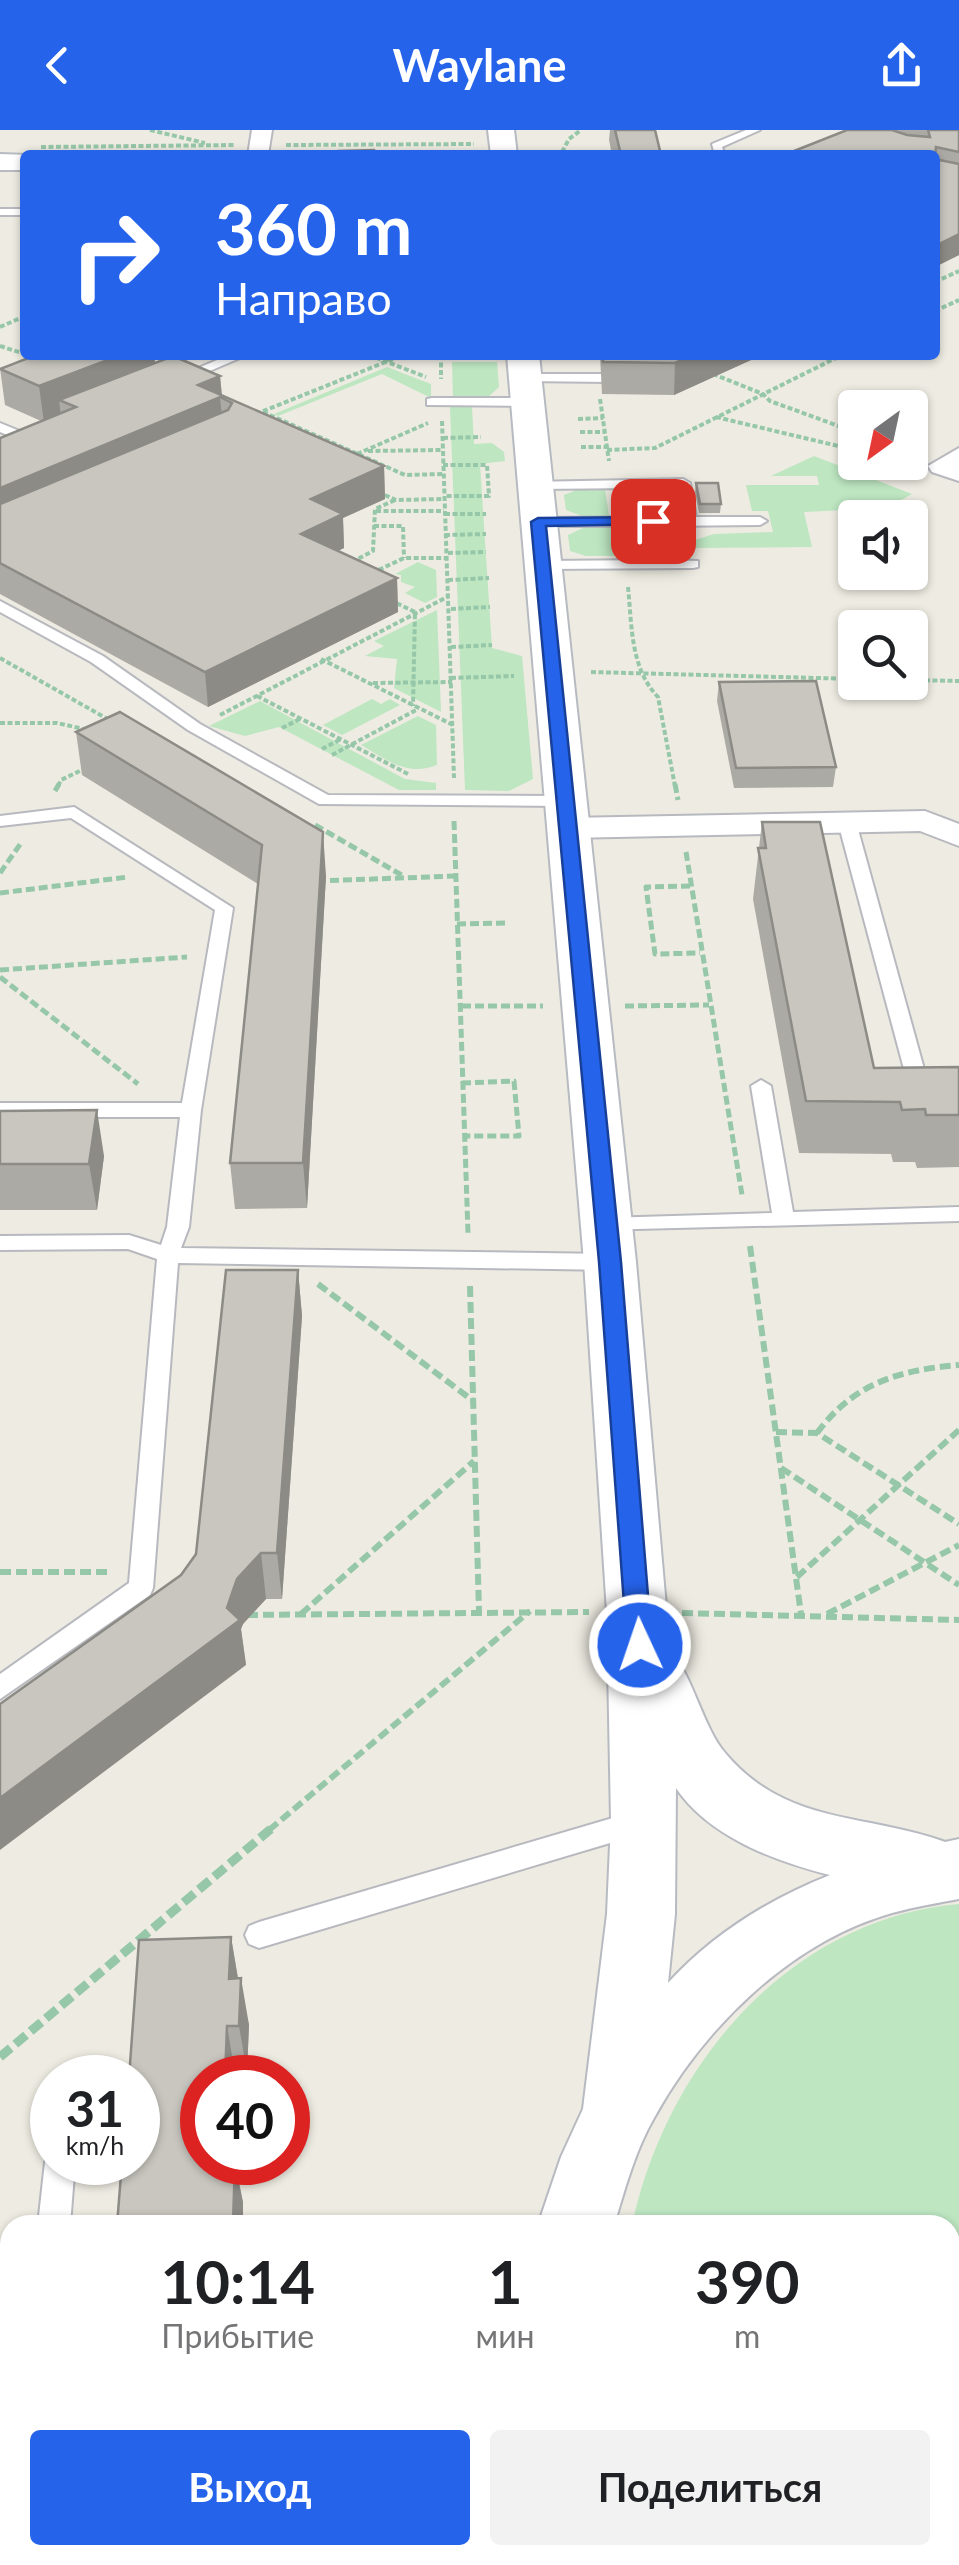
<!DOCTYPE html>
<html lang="ru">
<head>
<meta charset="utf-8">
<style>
  :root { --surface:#fff; --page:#f2f2f2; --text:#202124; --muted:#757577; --accent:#2563eb }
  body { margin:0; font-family:Lato,sans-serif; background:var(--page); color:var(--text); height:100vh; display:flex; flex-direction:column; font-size:38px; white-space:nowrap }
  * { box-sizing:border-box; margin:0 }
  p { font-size:32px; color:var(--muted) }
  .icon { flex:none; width:55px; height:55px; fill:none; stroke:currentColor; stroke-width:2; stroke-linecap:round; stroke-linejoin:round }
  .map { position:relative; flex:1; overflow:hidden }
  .details { position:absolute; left:0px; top:2085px; width:960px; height:350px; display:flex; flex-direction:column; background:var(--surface); border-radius:30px 30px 0 0; box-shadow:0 2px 8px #0004 }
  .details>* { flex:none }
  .guide { position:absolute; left:20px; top:20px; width:920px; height:210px; border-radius:10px; box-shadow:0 2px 8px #0004; background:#2563eb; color:#fff; overflow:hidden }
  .needle { width:65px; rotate:213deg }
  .fabs { position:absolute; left:838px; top:260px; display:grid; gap:20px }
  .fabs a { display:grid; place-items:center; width:90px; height:90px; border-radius:10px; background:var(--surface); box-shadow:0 2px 8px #0004; font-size:50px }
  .speed { position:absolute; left:30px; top:1925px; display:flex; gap:20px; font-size:50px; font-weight:700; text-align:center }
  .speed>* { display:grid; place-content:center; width:130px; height:130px; border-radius:50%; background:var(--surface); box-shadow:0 2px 8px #0004; line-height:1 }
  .speed small { font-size:25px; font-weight:400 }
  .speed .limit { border:15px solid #d22; background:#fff; color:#111 }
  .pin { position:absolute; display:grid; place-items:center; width:85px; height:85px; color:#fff; margin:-42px; border-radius:20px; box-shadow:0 5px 15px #0006 }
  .me { position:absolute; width:110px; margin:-55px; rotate:357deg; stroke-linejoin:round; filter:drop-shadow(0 0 8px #0008) }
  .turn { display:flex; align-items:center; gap:35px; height:210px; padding:0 30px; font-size:45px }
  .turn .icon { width:130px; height:130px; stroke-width:2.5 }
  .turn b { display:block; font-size:70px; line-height:85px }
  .eta { display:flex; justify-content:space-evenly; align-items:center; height:170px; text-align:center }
  .eta b { font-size:60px; font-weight:700; line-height:70px }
  .action { display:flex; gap:20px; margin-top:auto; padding:20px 30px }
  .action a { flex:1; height:115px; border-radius:10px; background:var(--accent); color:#fff; font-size:40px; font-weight:700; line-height:115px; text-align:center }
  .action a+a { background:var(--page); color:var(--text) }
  header { display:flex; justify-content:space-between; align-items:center; height:130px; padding:0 30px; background:var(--accent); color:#fff; font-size:45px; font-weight:700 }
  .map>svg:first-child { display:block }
  .green { fill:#bde6c1 }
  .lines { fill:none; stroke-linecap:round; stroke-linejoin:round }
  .lane-casing { stroke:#b7b9bf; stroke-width:4 }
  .street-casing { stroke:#b7b9bf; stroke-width:4 }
  .secondary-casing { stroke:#b7bac1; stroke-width:4 }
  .path-far3 { stroke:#96c7a9; stroke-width:4; stroke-dasharray:5 2.5; stroke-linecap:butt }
  .path-far2 { stroke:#96c7a9; stroke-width:5; stroke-dasharray:9 4; stroke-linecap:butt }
  .path-far1 { stroke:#96c7a9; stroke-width:6; stroke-dasharray:11 5; stroke-linecap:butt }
  .path { stroke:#96c7a9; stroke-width:9; stroke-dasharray:14 6; stroke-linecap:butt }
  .lane { fill:#fff; fill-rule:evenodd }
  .street { fill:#fff; fill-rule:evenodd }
  .secondary { fill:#fff; fill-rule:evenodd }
  .wall { fill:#acaaa4 }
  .shaded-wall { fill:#8c8b86 }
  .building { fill:#c8c6bf; stroke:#8c8b86; stroke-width:2.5 }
  .route { fill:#2563eb; stroke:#184099; stroke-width:2.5 }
</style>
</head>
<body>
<header><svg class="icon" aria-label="back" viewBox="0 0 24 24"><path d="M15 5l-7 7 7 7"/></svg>Waylane<svg class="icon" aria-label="share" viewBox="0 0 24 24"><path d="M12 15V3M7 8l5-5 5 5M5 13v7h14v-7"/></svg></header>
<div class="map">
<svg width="959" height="2435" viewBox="0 0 959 2435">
  <rect width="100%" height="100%" fill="#eeece2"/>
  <!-- green -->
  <g class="green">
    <path d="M 452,232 L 497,232 L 499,257 L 486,269 L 453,269 Z"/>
    <path d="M 387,237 L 431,254 L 431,268 L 382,244 L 278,286 L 274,284 Z"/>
    <path d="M 450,277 L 472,277 L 474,314 L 492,313 L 504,322 L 505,331 L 480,334 L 492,518 L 522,526 L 533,649 L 509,661 L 465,660 Z"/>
    <path d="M 814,326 L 912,364 L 887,378 L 804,382 L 812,417 L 690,418 L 695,410 L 714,404 L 773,402 L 768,381 L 752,381 L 746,355 L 819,355 L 817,346 L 771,346 Z"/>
    <path d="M 579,359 L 605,359 L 609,386 L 582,386 L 566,380 L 564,365 Z"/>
    <path d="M 583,398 L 611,398 L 616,426 L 586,426 L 570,421 L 568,405 Z"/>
    <path d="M 418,432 L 436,440 L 437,467 L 425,473 L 405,463 L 415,457 L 401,452 L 401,445 L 395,444 Z"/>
    <path d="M 437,480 L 441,582 L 394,558 L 397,529 L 365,526 L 384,516 L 374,511 Z"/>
    <path d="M 372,569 L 381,574 L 390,569 L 400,575 L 342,605 L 323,595 Z"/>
    <path d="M 260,571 L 405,649 L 436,653 L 436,660 L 399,660 L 279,597 L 245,606 L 209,596 Z"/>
    <path d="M 418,586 L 436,595 L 437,635 C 407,647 387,630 361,615 Z"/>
    <path d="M 959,1774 L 959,2435 L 674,2435 L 670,2425 L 950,2425 L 950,2095 L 632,2095 C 666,1936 788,1789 959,1774 Z"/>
  </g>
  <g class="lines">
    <!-- lane casing -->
    <g class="lane-casing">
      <g id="lane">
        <path d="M 746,0 L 760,0 L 722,17 L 725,25 L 715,25 L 712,14 Z"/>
        <rect x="0" y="79" width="25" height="6"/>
        <path d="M 229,225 L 247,225 L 184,252 L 172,249 Z"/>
        <path d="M 526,244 L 609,244 L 616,248 L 609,252 L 521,251 L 519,248 Z"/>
        <path d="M 432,268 L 528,268 L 535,272 L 528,276 L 427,275 L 427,269 Z"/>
        <path d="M 0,293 L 32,306 L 34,309 L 27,313 L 0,302 Z"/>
        <path d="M 683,349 L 690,353 L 696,387 L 760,387 L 767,391 L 760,395 L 661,396 L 668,430 L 698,431 L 698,437 L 693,438 L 543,439 L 536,435 L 543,431 L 653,430 L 647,396 L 538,396 L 531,392 L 538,388 L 646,387 L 641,358 L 535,359 L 530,358 L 530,352 ZM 677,357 L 682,387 L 660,387 L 655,358 Z"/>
        <path d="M 0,471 L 103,526 L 200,594 L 328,665 L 564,666 L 573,671 L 564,676 L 319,674 L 188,600 L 91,532 L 0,482 Z"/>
        <path d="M 74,677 L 233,778 L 201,980 L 189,1097 L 181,1118 L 610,1124 L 621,1132 L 610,1140 L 178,1133 L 153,1458 L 150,1465 L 0,1569 L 0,1544 L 129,1453 L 157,1129 L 128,1119 L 0,1120 L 0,1106 L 129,1105 L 161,1115 L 167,1097 L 180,987 L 0,987 L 0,973 L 182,973 L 215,780 L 71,688 L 0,696 L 0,686 Z"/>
        <path d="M 848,691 L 857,696 L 924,939 L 921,943 L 907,943 L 904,939 L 839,696 Z"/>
        <path d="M 761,950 L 771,956 L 793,1082 L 959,1077 L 959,1091 L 598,1100 L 595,1095 L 598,1090 L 606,1088 L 772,1083 L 751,956 Z"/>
        <path d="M 640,1680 L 650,1684 L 654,1692 L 650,1700 L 640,1704 L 259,1818 L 249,1814 L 245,1805 L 249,1796 L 259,1792 Z"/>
        <path d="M 52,2020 L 52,2032 L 75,2032 L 70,2095 L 38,2095 L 45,2032 Z"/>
        <path d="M 10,2409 L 10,2425 L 30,2425 L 27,2435 L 0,2435 L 0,2415 Z"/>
      </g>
    </g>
    <!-- street casing -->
    <g class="street-casing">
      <g id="street">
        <path d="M 252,0 L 272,0 L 268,25 L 248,25 Z"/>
        <path d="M 959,318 L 959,351 L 932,342 L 928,336 Z"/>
        <path d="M 925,681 L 959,694 L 959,716 L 920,701 L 567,708 L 555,705 L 551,698 L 555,691 L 567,688 Z"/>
      </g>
    </g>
    <!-- secondary casing -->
    <g class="secondary-casing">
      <g id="secondary">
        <path d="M 488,0 L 514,0 L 517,25 L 491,25 Z"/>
        <path d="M 0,24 L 29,25 L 25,25 L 25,40 L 0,40 Z"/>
        <path d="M 507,225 L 539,225 L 636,1132 L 670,1523 C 692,1541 702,1597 726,1624 C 787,1696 866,1683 945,1712 L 959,1709 L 959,1769 C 937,1773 914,1777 892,1783 C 791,1812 704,1897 654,1988 C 635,2021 625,2059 614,2095 L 538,2095 L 561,2027 L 583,1979 L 607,1784 L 611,1691 L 607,1482 L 584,1132 ZM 676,1658 C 709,1707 775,1731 830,1745 C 769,1769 712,1805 668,1853 L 675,1784 Z"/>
        <path d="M 563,2425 L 647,2425 L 651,2435 L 567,2435 Z"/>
      </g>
    </g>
    <!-- path-far3 -->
    <g class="path-far3">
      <path d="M 150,0 L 205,13"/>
      <path d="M 286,15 L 474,14"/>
      <path d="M 41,17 L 234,15"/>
      <path d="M 536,22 L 562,25"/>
      <path d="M 562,22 L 569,9 L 581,0"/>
      <path d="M 935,152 L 959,141"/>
      <path d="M 935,181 L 959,170"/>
      <path d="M 0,197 L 25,186"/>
      <path d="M 0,216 L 25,224"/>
      <path d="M 369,225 L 426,247"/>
      <path d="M 441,225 L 441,249"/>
      <path d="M 441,228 L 491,228"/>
      <path d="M 713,244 L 763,264 L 770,271 L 855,302"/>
      <path d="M 600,269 L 609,331"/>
      <path d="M 263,282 L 405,345 L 444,344"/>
      <path d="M 256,284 L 403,225"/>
      <path d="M 716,287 L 855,320"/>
      <path d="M 578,289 L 603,288"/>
      <path d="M 442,291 L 454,648"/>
      <path d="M 580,302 L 605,302"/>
      <path d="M 443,308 L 481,307"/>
      <path d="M 581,317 L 607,317"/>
      <path d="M 607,320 L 655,318 L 842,225"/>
      <path d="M 368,321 L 442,320"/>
      <path d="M 357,324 L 428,293"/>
      <path d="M 443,335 L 487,335 L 489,366 L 444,366"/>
      <path d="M 378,362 L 396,370 L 444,369"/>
      <path d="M 376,381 L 444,381"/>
      <path d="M 445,384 L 486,384"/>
      <path d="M 374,396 L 403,396 L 404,428"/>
      <path d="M 445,405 L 486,404"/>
      <path d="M 448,423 L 486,422"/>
      <path d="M 352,432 L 373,421 L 375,379 L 395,370"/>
      <path d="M 372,443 L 404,428 L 447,428"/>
      <path d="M 448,450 L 489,448"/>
      <path d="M 628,457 C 632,495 630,538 658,567 L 675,656"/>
      <path d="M 390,470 L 415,482 L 413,576"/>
      <path d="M 451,479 L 490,477"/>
      <path d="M 451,517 L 492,515"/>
      <path d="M 0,528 L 111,591"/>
      <path d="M 321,529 L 453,595"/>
      <path d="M 591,542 L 855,549"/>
      <path d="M 451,548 L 514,546"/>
      <path d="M 910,550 L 959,551"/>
      <path d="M 373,553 L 452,552"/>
      <path d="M 257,566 L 408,644"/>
      <path d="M 220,585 L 449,466"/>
      <path d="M 0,593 L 57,593 L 88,600"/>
      <path d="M 282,598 L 302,588"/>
      <path d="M 322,619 L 341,609"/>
      <path d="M 332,625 L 418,579"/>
      <path d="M 58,656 L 61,650 L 88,637"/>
    </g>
    <!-- path-far2 -->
    <g class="path-far2">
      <path d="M 675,654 L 678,670"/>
      <path d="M 55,661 L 59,654"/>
      <path d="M 454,691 L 468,1103"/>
      <path d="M 315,695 L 405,747"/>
      <path d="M 686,722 L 742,1065"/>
      <path d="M 0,743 L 21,713"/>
      <path d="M 317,751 L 456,746"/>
      <path d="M 690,756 L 646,757 L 655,824 L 700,823"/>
      <path d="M 0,763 L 128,747"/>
      <path d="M 457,794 L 509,793"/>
      <path d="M 0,840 L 187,827"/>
      <path d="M 0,847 L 138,954"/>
      <path d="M 462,876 L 543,876"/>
      <path d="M 625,876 L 709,875"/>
      <path d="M 462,953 L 514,951 L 519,1006 L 464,1006"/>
    </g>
    <!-- path-far1 -->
    <g class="path-far1">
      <path d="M 750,1116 L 801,1484"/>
      <path d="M 318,1154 L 472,1270"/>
      <path d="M 470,1156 L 479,1482"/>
      <path d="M 776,1302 L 817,1303 L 959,1394"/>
      <path d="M 817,1303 C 854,1253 899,1240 959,1235"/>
      <path d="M 781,1338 L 959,1455"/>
      <path d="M 0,1442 L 111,1442"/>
      <path d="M 797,1447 L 959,1300"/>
      <path d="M 682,1483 L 959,1490"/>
      <path d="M 301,1484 L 474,1331"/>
      <path d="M 827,1484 L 959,1415"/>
      <path d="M 247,1485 L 589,1482"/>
      <path d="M 269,1700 L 530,1481"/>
    </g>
    <!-- path -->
    <path class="path" d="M 0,1927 L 272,1698"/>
    <!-- lane -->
    <use href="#lane" class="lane"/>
    <!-- street -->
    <use href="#street" class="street"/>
    <!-- secondary -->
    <use href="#secondary" class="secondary"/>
  </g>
  <!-- wall -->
  <g class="wall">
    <path d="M 610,0 L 655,0 L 661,25 L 612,25 L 609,10 Z"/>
    <path d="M 847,0 L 959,0 L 959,125 L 935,137 L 935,25 Z"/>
    <path d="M 36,225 L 154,225 L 155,233 L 220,246 L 222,265 L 384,336 L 385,369 L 343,388 L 344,418 L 338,421 L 397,448 L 398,482 L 208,577 L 0,464 L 0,308 L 41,291 L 5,275 L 0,238 Z"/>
    <path d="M 600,225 L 762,225 L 674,265 L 602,264 Z"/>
    <path d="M 660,353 L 678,374 L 678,383 L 663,383 L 660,363 Z"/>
    <path d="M 696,353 L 721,374 L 720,383 L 699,383 L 695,362 Z"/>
    <path d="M 719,552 L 836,637 L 833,657 L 734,658 L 717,571 Z"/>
    <path d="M 76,602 L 326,746 L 307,1078 L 235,1079 L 230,1033 L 258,754 L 82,645 Z"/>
    <path d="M 762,692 L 874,938 L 959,937 L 959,1037 L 917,1038 L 915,1032 L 893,1032 L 891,1024 L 799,1023 L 753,769 Z"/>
    <path d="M 0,981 L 104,1026 L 97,1080 L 0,1080 Z"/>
    <path d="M 298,1140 L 302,1186 L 282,1469 L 266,1469 L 243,1494 L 241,1499 L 246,1535 L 181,1445 L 196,1424 Z"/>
    <path d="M 231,1807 L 238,1848 L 249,1895 L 247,1942 L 202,1948 L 243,2072 L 243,2095 L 117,2095 Z"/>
  </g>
  <!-- shaded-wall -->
  <g class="shaded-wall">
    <path d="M 959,104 L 959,125 L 935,137 L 935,116 Z"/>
    <path d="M 121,225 L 154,225 L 157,249 L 59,270 L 61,286 L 44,293 L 39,256 Z"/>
    <path d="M 694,225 L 762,225 L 674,265 L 675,233 Z"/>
    <path d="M 220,246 L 222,268 L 220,267 L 223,299 L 0,393 L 0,358 L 198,255 Z"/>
    <path d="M 384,336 L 385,369 L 343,388 L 344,418 L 303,437 L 301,404 L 311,369 Z"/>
    <path d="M 397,448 L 398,482 L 208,577 L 205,542 Z"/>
    <path d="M 323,702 L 326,746 L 307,1078 L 303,1033 Z"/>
    <path d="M 97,980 L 104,1026 L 97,1080 L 89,1034 Z"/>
    <path d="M 298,1140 L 302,1186 L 282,1469 L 277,1423 Z"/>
    <path d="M 261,1423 L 266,1469 L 243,1494 L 241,1499 L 246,1535 L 0,1720 L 0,1668 L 227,1478 L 237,1449 Z"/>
    <path d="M 231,1807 L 239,1855 L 229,1849 Z"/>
    <path d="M 241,1848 L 249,1895 L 247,1942 L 239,1896 Z"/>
    <path d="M 227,1896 L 235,1943 L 235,1948 L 225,1948 Z"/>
    <path d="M 235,2032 L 243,2072 L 243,2095 L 234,2095 L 233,2092 Z"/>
    <path d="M 205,2425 L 216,2425 L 216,2435 L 204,2435 Z"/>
  </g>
  <!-- building -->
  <g class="building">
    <path d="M 615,0 L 655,0 L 661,25 L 621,25 Z"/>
    <path d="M 847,0 L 892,0 L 907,5 L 930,7 L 928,0 L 959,0 L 959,22 L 936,17 L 935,28 L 935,25 L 784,25 Z"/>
    <path d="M 374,20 L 374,25 L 337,25 L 338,21 Z"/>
    <path d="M 935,29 L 959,34 L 959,104 L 935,116 Z"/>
    <path d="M 36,225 L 121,225 L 39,256 L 0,239 Z"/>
    <path d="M 603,225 L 694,225 L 675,233 L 603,232 Z"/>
    <path d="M 173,226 L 220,246 L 198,255 L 384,336 L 311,369 L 343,384 L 301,404 L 397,448 L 205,542 L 0,433 L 0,374 L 228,280 L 232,273 L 220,267 L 0,358 L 0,308 L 76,277 L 59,270 Z"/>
    <path d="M 660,353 L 675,353 L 678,374 L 664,374 Z"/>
    <path d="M 696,353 L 718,353 L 721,374 L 700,374 Z"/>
    <path d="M 816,551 L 836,637 L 736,638 L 719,552 Z"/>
    <path d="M 120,582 L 323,702 L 303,1033 L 230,1033 L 262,715 L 76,602 Z"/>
    <path d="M 762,692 L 820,692 L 874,938 L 959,937 L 959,985 L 926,985 L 925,979 L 902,980 L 900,972 L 806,971 L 758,718 L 766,718 Z"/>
    <path d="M 97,980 L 89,1034 L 0,1034 L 0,981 Z"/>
    <path d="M 226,1140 L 298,1140 L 277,1423 L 261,1423 L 237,1449 L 227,1478 L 240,1490 L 0,1668 L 0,1574 L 181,1445 L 196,1424 Z"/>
    <path d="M 231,1807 L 229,1849 L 241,1848 L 239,1896 L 227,1896 L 225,1948 L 202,1948 L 202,2032 L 235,2032 L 233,2092 L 218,2093 L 218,2095 L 117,2095 L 122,2032 L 138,2032 L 138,1948 L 129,1948 L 139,1810 Z"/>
    <path d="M 110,2425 L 205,2425 L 204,2435 L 110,2435 Z"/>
  </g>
  <!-- route -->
  <path class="route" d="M 653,387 L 658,388 L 658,394 L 546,396 L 621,1132 L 652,1515 L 649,1522 L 640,1525 L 630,1522 L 627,1515 L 599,1132 L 531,392 L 538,388 Z"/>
</svg>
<div class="fabs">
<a><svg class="needle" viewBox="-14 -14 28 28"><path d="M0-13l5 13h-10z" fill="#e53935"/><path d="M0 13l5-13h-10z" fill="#757577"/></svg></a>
<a><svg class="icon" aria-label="sound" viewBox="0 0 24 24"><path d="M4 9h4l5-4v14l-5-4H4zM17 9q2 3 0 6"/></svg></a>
<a><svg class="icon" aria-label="search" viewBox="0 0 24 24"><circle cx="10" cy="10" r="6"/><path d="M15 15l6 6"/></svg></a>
</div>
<div class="speed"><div>31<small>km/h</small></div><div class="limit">40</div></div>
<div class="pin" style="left:653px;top:391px;background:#d93025"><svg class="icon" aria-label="arrive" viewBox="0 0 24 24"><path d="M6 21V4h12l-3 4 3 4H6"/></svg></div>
<svg class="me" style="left:640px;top:1515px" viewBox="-20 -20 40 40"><circle r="17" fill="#2563eb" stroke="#fff" stroke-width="3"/><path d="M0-11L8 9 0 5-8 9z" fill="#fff"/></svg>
<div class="guide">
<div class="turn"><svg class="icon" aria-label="right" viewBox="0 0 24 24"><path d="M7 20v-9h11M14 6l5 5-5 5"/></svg><div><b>360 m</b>Направо</div></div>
</div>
<section class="details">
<div class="eta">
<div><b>10:14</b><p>Прибытие</p></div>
<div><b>1</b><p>мин</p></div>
<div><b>390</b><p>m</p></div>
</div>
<div class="action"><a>Выход</a><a>Поделиться</a></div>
</section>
</div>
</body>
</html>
